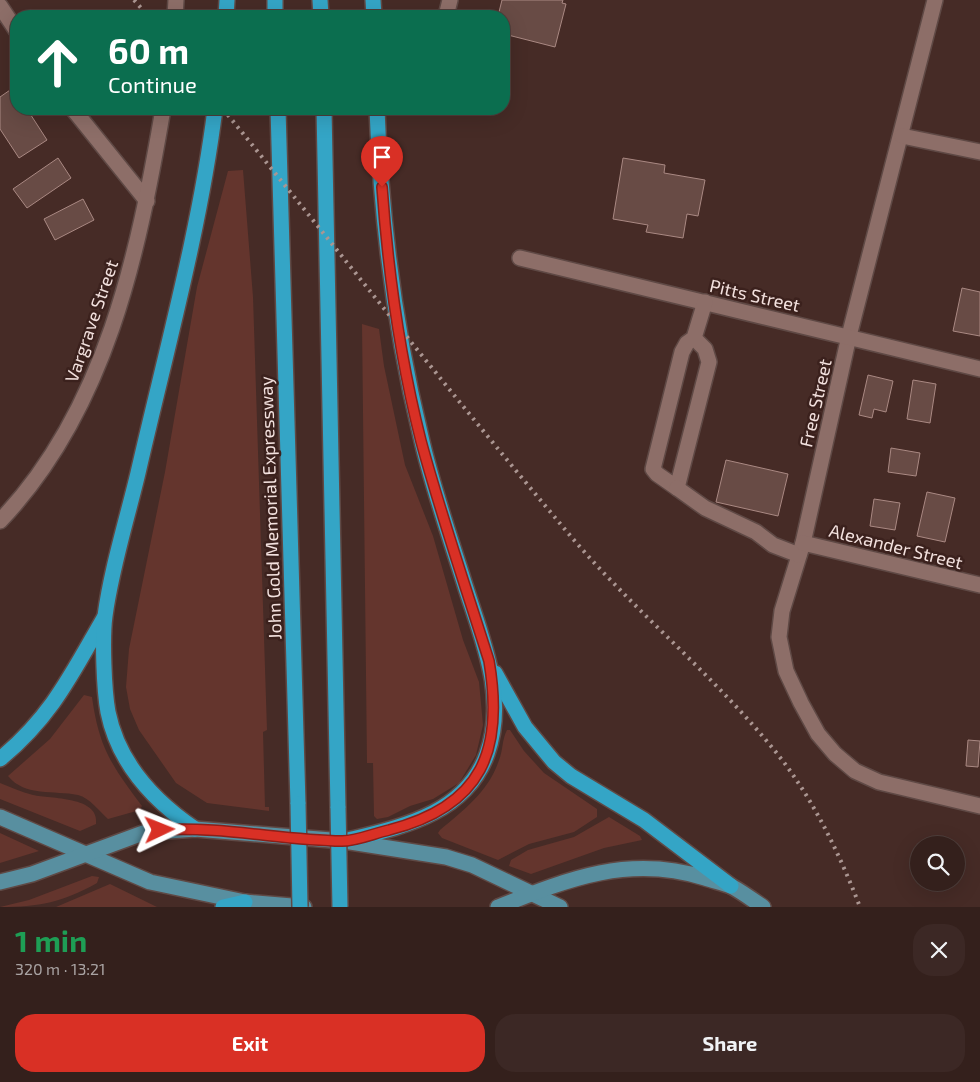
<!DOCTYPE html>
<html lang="en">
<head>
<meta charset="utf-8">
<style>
  :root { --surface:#34201c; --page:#3c2825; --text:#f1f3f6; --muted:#a9a3a3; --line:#4e3e3b; --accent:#d93025 }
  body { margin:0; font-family:"Exo 2",sans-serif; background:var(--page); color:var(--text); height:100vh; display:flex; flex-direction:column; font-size:19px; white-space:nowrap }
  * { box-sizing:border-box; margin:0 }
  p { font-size:16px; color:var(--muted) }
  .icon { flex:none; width:28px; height:28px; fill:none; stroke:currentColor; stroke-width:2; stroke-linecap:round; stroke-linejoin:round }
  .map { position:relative; height:907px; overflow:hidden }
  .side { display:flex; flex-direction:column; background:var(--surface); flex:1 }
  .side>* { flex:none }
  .top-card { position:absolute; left:10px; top:10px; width:500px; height:105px; border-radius:20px; box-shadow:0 5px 20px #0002,0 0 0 1px var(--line); background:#0b6e4f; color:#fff; overflow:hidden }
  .tools { position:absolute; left:910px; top:836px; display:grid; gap:10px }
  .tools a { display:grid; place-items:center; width:55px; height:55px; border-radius:50%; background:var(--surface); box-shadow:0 5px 20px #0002,0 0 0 1px var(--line); font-size:25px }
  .pin { position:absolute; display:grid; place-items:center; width:42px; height:42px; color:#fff; margin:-51px -21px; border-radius:50% 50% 50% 0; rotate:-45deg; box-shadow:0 0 5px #0007 }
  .pin .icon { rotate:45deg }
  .me { position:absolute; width:55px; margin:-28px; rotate:88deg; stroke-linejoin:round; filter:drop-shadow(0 0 4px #0008) }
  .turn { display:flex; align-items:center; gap:18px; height:105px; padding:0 15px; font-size:22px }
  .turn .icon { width:65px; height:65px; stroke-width:2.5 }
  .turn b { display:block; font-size:35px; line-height:42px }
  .round { display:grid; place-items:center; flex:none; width:52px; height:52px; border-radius:20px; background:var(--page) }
  .summary { display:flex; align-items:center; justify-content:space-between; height:85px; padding:0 15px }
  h1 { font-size:30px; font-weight:700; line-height:38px; color:#1e9e55 }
  .button { display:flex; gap:10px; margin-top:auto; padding:10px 15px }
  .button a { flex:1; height:58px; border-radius:20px; background:var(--accent); color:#fff; font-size:20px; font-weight:700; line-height:58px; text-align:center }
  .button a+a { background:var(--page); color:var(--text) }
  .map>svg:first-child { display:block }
  .green { fill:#64352d }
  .building { fill:#684b45; stroke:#aa8983 }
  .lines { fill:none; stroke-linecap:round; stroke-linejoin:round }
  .minor-casing { stroke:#5f4945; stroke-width:18 }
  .major-casing { stroke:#5f4945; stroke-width:18 }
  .highway-casing { stroke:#5f4945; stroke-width:18 }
  .minor { stroke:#8d6e68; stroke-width:15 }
  .major { stroke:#588fa0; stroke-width:15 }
  .highway { stroke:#34a5c6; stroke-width:15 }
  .rail { stroke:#ab9692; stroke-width:4; stroke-dasharray:2.5 5; stroke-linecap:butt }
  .highway-bridge-casing { stroke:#5f4945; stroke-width:18; stroke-linecap:butt }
  .highway-bridge { stroke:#34a5c6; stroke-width:15 }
  .route-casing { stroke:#8d1f18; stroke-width:12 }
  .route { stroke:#d93025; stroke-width:9 }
  .labels { text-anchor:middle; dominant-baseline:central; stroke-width:5; stroke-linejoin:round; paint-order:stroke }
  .street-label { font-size:18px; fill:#f3e1de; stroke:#3b211d }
</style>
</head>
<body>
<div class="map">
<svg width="980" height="907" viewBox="0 0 980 907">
  <rect width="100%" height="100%" fill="#462b26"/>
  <!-- green -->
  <g class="green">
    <path d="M 243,170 L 253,297 L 267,730 L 263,732 L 265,807 L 269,807 L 269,811 L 207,803 L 176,783 L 139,730 L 130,709 L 126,687 L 129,649 L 165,472 L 197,287 L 228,171 Z"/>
    <path d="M 362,324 L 379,329 L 384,366 L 405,465 L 433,536 L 463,640 L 479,682 L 483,725 L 476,755 L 459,783 L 433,799 L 410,806 L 388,817 L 377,819 L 374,816 L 373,763 L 367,763 Z"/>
    <path d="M 84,695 L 92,697 C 99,748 112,766 142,806 L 140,810 L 108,819 C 99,811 90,798 78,795 C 54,790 25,797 8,776 L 50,739 Z"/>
    <path d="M 507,730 L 510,730 L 524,751 L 544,773 L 597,809 L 597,817 L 574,832 L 529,844 L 498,860 L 442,838 L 438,833 L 440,830 C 464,810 489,791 499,760 C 503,751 502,739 507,730 Z"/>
    <path d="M 0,783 C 11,787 21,792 33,795 C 50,799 100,796 96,824 L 80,831 L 0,799 Z"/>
    <path d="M 609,817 L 640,836 L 642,840 L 604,848 L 531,874 L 509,866 L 511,860 L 528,850 L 574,837 Z"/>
    <path d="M 0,833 L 39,851 L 0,863 Z"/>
    <path d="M 92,876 L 99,877 L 97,883 C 63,902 39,907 0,907 L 29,900 Z"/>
    <path d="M 110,884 L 157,907 L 56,907 Z"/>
  </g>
  <!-- building -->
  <g class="building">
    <path d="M 502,0 L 563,0 L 562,3 L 566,4 L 555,47 L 504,34 L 504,16 L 498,16 Z"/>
    <path d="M 13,88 L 16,93 L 16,109 L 27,109 L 47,140 L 19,158 L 0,129 L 0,97 Z"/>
    <path d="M 58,158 L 71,178 L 27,208 L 13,189 Z"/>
    <path d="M 623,158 L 665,165 L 664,173 L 705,180 L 698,216 L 687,214 L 683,238 L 646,232 L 648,225 L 613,219 Z"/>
    <path d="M 83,199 L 94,220 L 55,240 L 44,219 Z"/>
    <path d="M 962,288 L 980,292 L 980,336 L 953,331 Z"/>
    <path d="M 868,375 L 893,381 L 886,412 L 874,409 L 872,418 L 859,415 Z"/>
    <path d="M 913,380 L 936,384 L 930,423 L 907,419 Z"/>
    <path d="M 891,448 L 920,453 L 916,476 L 888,472 Z"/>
    <path d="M 726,460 L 788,474 L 778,516 L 716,502 Z"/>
    <path d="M 927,492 L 955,498 L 945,542 L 917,536 Z"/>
    <path d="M 874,499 L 900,503 L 895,530 L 870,526 Z"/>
    <path d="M 968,740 L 980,741 L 978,767 L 966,766 Z"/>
  </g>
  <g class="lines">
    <!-- minor casing -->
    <g class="minor-casing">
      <g id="minor">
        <path d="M 935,0 L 849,336 L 803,543 L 782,611 L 779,637 L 786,671 L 801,703 L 818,734 L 835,754 L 855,771 L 879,782 L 980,806"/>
        <path d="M 0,6 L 16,30"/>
        <path d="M 175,16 L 176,0"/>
        <path d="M 446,16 L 450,0"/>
        <path d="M 73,109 L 147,201"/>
        <path d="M 902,136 L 980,152"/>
        <path d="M 520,258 L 980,369"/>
        <path d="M 694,338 L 705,349 L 709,362 L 677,488 L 657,474 L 653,469 L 682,352 L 687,343 L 694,338 L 705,302"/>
        <path d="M 677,488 L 705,508 L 756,532 L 773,545 L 799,555"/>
        <path d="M 0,521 C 106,410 138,255 163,109"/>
        <path d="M 803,543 L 980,585"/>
      </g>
    </g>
    <!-- major casing -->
    <g class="major-casing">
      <g id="major">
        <path d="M 0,817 L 150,882 L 245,902 L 304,907"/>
        <path d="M 0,882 L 32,874 L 143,833 L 195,829 L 344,841 L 446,857 L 472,865 L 560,907"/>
        <path d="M 498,907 C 568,879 629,854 705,878 C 714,881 723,883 731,886 C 742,892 753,900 763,907"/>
      </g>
    </g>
    <!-- highway casing -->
    <g class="highway-casing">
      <g id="highway">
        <path d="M 275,0 L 275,16"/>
        <path d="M 320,0 L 321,16"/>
        <path d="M 373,0 L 374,16"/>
        <path d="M 226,16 L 227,0"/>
        <path d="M 278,109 L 298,804"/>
        <path d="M 324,109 L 338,808"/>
        <path d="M 495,673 L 525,727 L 554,762 L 571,776 L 644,820 L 731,886"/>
        <path d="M 0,759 C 52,716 71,675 104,618"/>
        <path d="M 195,829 C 154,801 118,762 108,712 C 104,690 102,638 105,616 C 111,570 127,519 138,473 C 165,355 200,229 215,109"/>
        <path d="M 344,841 C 400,827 465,815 487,754 C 508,696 481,637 464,582 C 449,534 432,486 421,437 C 395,330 381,219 377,109"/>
        <path d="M 223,907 L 245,902"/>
      </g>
    </g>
    <!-- minor -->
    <use href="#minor" class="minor"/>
    <!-- major -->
    <use href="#major" class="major"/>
    <!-- highway -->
    <use href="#highway" class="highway"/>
    <!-- rail -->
    <g class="rail">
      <path d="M 134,0 L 148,16"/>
      <path d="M 223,109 C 338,250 450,393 568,533 C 631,608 708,670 770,745 C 810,792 838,850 860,907"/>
    </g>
    <!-- highway-bridge casing -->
    <g class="highway-bridge-casing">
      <g id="highway-bridge">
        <path d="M 298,804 L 300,907"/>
        <path d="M 338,808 L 340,907"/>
      </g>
    </g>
    <!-- highway-bridge -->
    <use href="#highway-bridge" class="highway-bridge"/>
  </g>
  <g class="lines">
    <!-- route casing -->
    <g class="route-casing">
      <path id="route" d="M 160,830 C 221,826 281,840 342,841 C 357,841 375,833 389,830 C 483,806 504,750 489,661 C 466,588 441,515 421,441 C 400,358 388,271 382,187"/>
    </g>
    <!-- route -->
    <use href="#route" class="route"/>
  </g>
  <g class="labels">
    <!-- street labels -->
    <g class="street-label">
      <text transform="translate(755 295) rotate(13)">Pitts Street</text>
      <text transform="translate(91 321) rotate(-71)">Vargrave Street</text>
      <text transform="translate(815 403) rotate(-77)">Free Street</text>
      <text transform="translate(270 508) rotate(-92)">John Gold Memorial Expressway</text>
      <text transform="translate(896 546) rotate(14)">Alexander Street</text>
    </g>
  </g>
</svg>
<div class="tools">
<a><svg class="icon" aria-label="search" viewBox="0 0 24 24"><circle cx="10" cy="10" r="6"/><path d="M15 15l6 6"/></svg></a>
</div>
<div class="pin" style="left:382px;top:187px;background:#d93025"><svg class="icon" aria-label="arrive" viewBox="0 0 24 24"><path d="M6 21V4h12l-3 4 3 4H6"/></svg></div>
<svg class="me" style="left:160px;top:830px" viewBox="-20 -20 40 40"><path d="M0-17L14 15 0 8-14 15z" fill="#d93025" stroke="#fff" stroke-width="4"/></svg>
<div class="top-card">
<div class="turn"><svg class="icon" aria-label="ahead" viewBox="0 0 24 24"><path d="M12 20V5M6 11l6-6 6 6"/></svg><div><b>60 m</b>Continue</div></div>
</div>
</div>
<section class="side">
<div class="summary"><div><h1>1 min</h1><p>320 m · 13:21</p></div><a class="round"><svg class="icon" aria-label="close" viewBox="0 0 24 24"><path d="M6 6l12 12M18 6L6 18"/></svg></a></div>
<div class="button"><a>Exit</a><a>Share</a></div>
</section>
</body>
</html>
